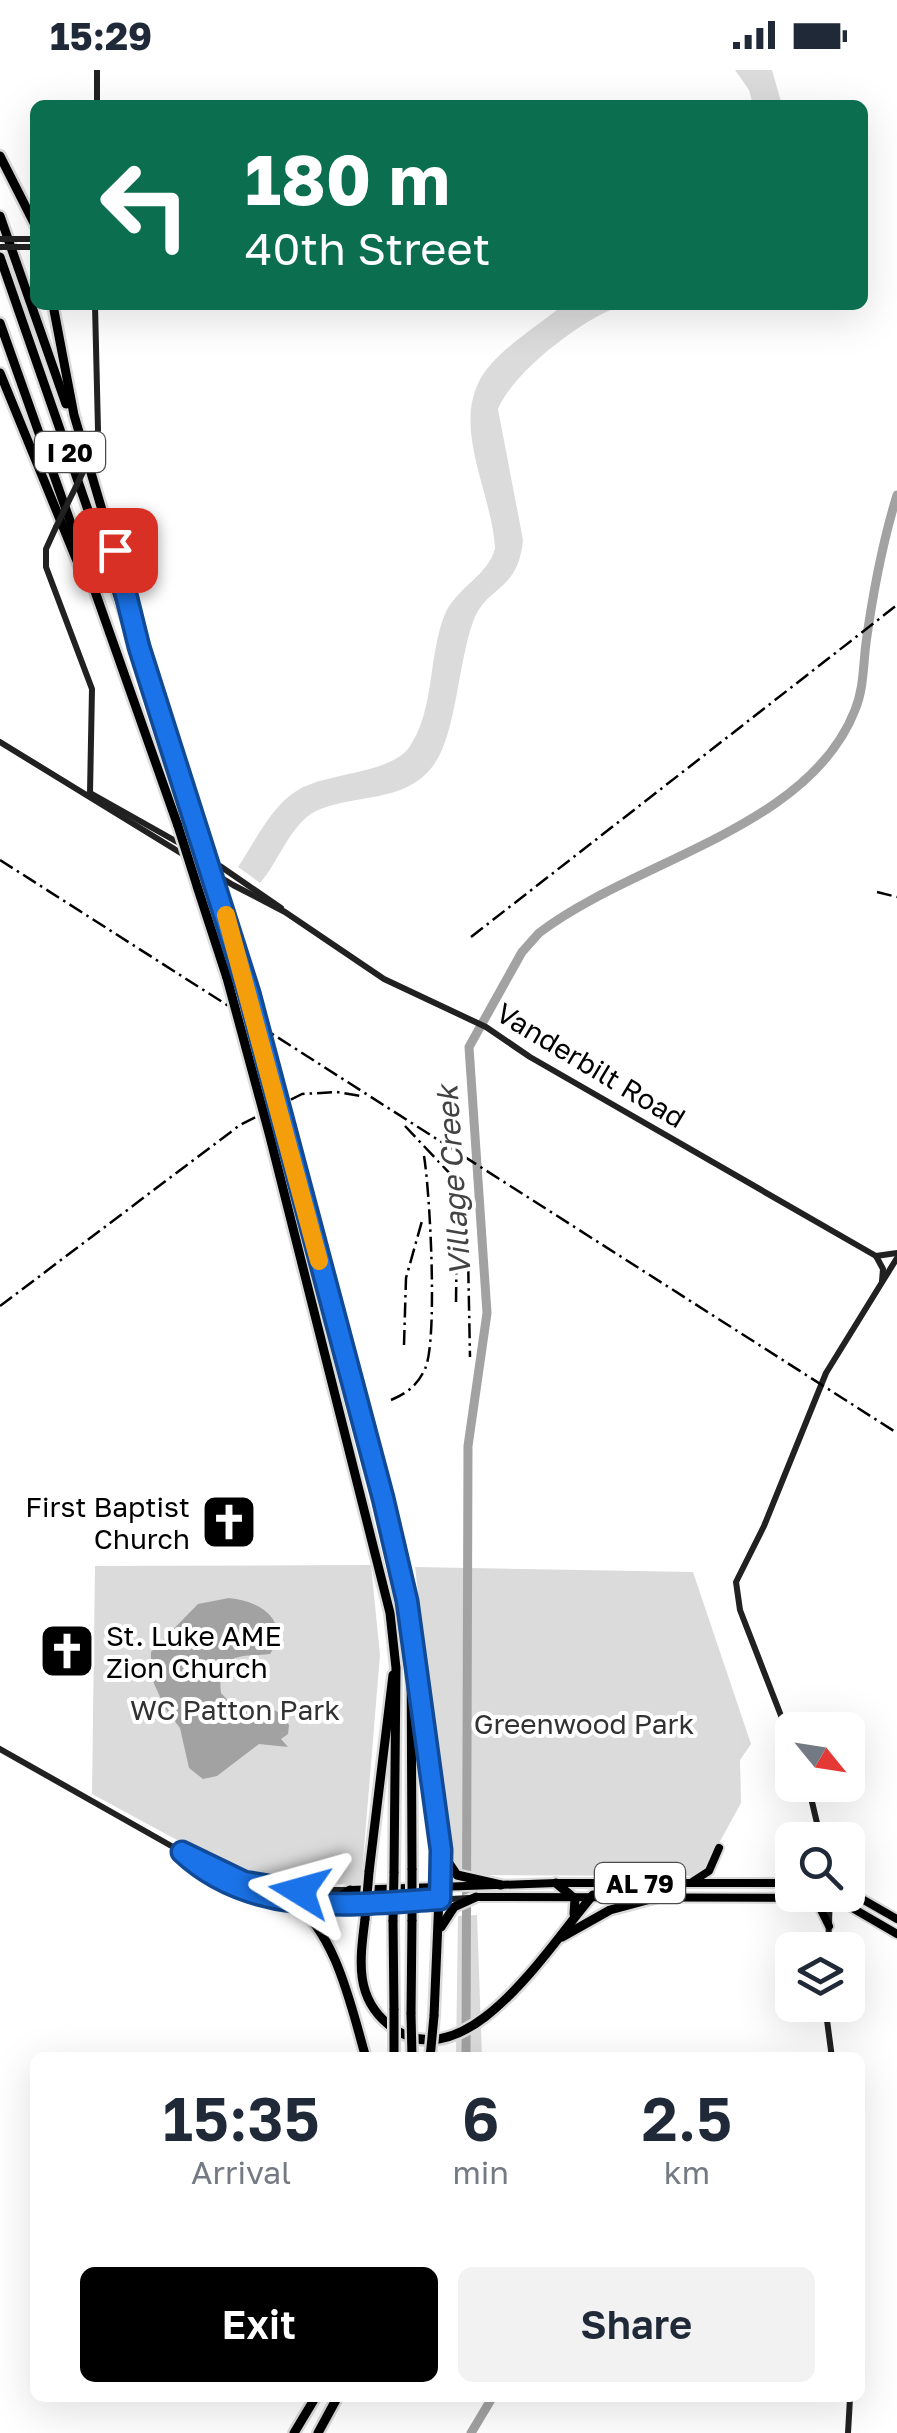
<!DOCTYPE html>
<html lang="en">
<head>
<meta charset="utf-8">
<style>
  :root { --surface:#fff; --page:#f2f2f3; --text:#1f2937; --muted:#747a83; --accent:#000 }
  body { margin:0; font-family:"Golos Text",sans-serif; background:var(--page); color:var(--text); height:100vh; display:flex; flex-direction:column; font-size:38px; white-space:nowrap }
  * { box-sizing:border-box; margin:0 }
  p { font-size:32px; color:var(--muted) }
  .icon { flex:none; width:55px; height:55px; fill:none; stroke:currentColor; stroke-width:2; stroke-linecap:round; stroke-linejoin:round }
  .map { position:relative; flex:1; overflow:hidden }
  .side { position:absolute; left:30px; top:1982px; width:835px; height:350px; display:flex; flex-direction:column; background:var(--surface); border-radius:15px; box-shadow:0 10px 40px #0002 }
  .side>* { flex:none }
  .top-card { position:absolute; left:30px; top:30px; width:838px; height:210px; border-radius:15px; box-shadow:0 10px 40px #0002; background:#0b6e4f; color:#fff; overflow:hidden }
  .needle { width:65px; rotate:120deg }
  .tools { position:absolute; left:775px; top:1642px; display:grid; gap:20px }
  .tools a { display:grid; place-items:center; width:90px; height:90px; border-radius:15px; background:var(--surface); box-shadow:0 10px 40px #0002; font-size:50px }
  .pin { position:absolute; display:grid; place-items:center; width:85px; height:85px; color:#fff; margin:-42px; border-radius:20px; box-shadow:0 5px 15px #0006 }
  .me { position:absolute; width:110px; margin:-55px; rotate:278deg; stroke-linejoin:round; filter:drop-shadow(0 0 8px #0008) }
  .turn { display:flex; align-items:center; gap:35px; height:210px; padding:0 50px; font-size:45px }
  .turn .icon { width:130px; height:130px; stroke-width:2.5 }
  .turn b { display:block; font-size:70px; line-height:85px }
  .eta { display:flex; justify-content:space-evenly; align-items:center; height:170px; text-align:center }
  .eta b { font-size:60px; font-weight:600; line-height:70px }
  .action { display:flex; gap:20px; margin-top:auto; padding:20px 50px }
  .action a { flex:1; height:115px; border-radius:15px; background:var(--accent); color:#fff; font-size:40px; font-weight:600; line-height:115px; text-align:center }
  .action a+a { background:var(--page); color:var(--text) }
  .status { display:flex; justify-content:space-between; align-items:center; height:70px; padding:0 50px; background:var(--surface); direction:ltr }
  .status svg { height:28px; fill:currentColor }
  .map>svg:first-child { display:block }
  .green { fill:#dbdbdb }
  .water { fill:#a2a2a2 }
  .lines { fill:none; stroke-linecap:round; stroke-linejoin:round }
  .river { stroke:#a2a2a2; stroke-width:9 }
  .primary-casing { stroke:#dbdbdb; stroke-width:12 }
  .highway-casing { stroke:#dbdbdb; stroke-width:14 }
  .secondary { stroke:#212121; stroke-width:6 }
  .primary { stroke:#000; stroke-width:8 }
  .highway { stroke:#000; stroke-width:9 }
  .rail { stroke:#000; stroke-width:2.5; stroke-dasharray:15 5 2.5 5; stroke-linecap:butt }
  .highway-bridge-casing { stroke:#dbdbdb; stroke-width:14; stroke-linecap:butt }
  .secondary-bridge { stroke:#212121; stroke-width:6 }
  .highway-bridge { stroke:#000; stroke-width:9 }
  .route-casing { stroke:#114b97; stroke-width:25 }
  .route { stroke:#1a73e8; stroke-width:18 }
  .slow { stroke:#f59e0b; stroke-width:18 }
  .labels { text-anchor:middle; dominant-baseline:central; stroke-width:8; stroke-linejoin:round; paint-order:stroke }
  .shield { fill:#fff; stroke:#4c4c4c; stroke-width:2.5 }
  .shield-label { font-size:25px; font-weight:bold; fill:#000 }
  .street-label { font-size:28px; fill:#000; stroke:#fff }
  .poi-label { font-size:28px; fill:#000; stroke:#fff; text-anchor:end }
  .park-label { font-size:28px; fill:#323232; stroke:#fff }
  .water-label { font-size:30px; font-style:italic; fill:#434343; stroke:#fff }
</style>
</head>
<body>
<div class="status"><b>15:29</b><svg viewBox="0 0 49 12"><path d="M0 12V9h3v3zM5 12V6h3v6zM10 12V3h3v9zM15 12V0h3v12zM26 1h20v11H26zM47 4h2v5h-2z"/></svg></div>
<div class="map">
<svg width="897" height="2363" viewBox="0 0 897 2363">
  <rect width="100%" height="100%" fill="#fff"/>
  <!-- green -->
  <g class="green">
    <path d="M 735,0 L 772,0 L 782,35 L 753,35 L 749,20 Z"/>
    <path d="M 563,235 L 624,235 C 586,245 512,303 498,339 L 523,470 C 518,523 486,515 473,552 C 459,589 456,663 435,693 C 408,734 355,723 316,741 C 291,753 278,793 260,813 L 238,797 C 255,772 271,736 298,720 C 328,702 392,704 410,676 C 435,639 428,585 445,544 C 457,517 489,505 495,478 C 492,419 444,346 491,294 C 511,272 540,254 563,235 Z"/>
    <path d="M 371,1495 L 380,1585 L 361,1815 L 253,1811 L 92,1724 L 95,1496 Z"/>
    <path d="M 415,1497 L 693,1502 L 751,1674 L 740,1690 L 741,1733 L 701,1806 L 478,1805 L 459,1798 L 448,1783 Z"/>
    <path d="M 477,1845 L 482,1987 L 456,1988 L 458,1846 Z"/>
  </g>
  <!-- water -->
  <path class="water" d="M 229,1528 C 254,1531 278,1541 279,1570 L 270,1584 C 242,1587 216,1581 221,1623 L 235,1638 C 258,1637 274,1631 289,1655 L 288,1664 L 281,1669 L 288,1677 L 259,1674 L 217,1706 L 203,1709 L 189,1698 L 180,1658 L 166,1640 L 151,1607 L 151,1582 L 198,1534 Z"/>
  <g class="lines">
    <!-- river -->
    <g class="river">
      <path d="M 466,1988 L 468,1376 L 487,1243 L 469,977 L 522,882 L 539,863 C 634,790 809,759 855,640 C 864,618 863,596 866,573 C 873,522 882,474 897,425"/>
      <path d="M 471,2363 L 492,2328"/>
    </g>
    <!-- primary casing -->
    <g class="primary-casing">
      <g id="primary">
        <path d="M 692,1812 L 709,1801 L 719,1778"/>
        <path d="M 350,1820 L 556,1813 L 792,1813"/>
        <path d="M 848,1821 L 897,1849"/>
        <path d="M 476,1827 L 824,1828 L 842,1832 L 897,1864"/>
        <path d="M 805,1829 L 820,1838 L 829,1856"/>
      </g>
    </g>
    <!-- highway casing -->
    <g class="highway-casing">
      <g id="highway">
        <path d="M 0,86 L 35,155"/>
        <path d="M 0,146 L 66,334"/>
        <path d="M 0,187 L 200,762"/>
        <path d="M 53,235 L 74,345 L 130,535"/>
        <path d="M 0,253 L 178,756"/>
        <path d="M 0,303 L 84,508"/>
        <path d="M 197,816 L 227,908"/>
        <path d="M 224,836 L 249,923"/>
        <path d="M 285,1054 L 407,1531 L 411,1565 L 412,1800"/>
        <path d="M 269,1063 L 390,1543 L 396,1598 L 394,1803"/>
        <path d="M 417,1626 L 441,1780 L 434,1946"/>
        <path d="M 442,1783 L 457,1805 L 501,1815"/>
        <path d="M 369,1802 L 393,1605"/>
        <path d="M 556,1813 L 575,1829 L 574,1844"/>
        <path d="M 292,1833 C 335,1858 352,1940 366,1988"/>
        <path d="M 365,1849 C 360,1889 354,1927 389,1955 C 465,2016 550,1874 593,1825"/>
        <path d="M 393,1850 L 394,1940"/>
        <path d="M 441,1857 L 454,1837 L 476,1827"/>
        <path d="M 326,1864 L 329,1834 L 350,1820"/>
        <path d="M 562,1867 L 610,1840 L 662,1826"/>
        <path d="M 411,1944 L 412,1850"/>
        <path d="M 294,2363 L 315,2328"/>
        <path d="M 318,2363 L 337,2328"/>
      </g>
    </g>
    <!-- secondary -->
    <g class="secondary">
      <path d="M 97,35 L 97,0"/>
      <path d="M 15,169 L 35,169"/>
      <path d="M 17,177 L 35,177"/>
      <path d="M 92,384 L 98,360 L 95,235"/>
      <path d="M 56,457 L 46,479 L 46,497 L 92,619 L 90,723"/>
      <path d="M 0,672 L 233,815 L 285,842 L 384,909 L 486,957 L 530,987 L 876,1186 L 883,1199 L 882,1211"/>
      <path d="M 92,724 L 220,796 L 281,838"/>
      <path d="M 876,1186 L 897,1183"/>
      <path d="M 792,1674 L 740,1540 L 736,1512 L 764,1456 L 826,1303 L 897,1188"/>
      <path d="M 0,1679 L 182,1782 L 244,1812 L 283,1820 L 349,1820"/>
      <path d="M 808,1715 L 821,1770"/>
      <path d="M 187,1786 C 267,1852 373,1832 468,1828"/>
      <path d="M 828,1880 L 830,1825"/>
      <path d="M 825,1935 L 832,1988"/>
      <path d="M 848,2363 L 850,2328"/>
    </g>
    <!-- primary -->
    <use href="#primary" class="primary"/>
    <!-- highway -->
    <use href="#highway" class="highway"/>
    <!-- rail -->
    <g class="rail">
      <path d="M 0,790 L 897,1363"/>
      <path d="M 877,822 L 897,827"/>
      <path d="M 471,867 L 897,535"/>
      <path d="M 405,1056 L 455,1109 L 467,1133 L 470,1287"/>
      <path d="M 456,1232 L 457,1157"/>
      <path d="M 0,1236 L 240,1055 L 302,1024 L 337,1022 L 361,1026"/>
      <path d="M 404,1275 L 406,1208 L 422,1151"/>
      <path d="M 391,1330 C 407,1323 417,1316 425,1299 C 438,1271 430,1121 424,1086"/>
    </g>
    <!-- highway-bridge casing -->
    <g class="highway-bridge-casing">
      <g id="highway-bridge">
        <path d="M 178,756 L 197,816"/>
        <path d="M 200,762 L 224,836"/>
        <path d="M 227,908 L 269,1063"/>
        <path d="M 249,923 L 285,1054"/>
        <path d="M 412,1800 L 412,1850"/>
        <path d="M 365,1849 L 369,1802"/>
        <path d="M 393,1850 L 394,1803"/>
        <path d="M 411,1944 L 412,1987"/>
        <path d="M 394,1988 L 394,1940"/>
        <path d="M 430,1988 L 434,1946"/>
      </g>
    </g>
    <!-- secondary-bridge -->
    <g class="secondary-bridge">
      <path d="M 0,169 L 15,169"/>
      <path d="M 0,177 L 17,177"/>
      <path d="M 56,457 L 92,384"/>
    </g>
    <!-- highway-bridge -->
    <use href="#highway-bridge" class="highway-bridge"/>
  </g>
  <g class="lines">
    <!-- route casing -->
    <g class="route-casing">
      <path id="route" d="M 115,480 L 139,577 L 249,923 L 383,1428 L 407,1531 L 441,1780 L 440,1829 C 352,1835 252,1848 182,1782 L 244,1812 L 300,1821"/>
    </g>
    <!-- route -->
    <use href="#route" class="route"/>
    <!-- slow -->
    <path class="slow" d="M 226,845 L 319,1191"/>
  </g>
  <!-- icons -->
  <defs>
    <g id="church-square" transform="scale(2.875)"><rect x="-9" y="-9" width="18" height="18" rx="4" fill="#000" stroke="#fff"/><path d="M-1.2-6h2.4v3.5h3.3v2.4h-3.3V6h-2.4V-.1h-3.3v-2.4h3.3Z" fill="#fff"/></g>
  </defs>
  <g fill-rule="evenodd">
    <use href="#church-square" x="229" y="1452"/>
    <use href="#church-square" x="67" y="1581"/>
  </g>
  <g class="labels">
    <!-- shield labels -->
    <g class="shield">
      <rect x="35" y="362" width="70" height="40" rx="8"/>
      <rect x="595" y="1793" width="90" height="40" rx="8"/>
    </g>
    <g class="shield-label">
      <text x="70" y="382">I 20</text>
      <text x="640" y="1813">AL 79</text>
    </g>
    <!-- street labels -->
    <g class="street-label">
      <text transform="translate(591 995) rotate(31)">Vanderbilt Road</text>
    </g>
    <!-- poi labels -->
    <g class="poi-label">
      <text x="190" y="1436">First Baptist<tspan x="190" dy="32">Church</tspan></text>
      <text x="106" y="1565" text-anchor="start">St. Luke AME<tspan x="106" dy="32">Zion Church</tspan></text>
    </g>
    <!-- park labels -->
    <g class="park-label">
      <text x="235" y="1639">WC Patton Park</text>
      <text x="584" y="1653">Greenwood Park</text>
    </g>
    <!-- water labels -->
    <g class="water-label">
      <text transform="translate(453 1111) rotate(-94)">Village Creek</text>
    </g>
  </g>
</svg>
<div class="tools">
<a><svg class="needle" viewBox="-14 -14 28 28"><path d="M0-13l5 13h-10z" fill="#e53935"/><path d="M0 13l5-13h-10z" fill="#747a83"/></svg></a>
<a><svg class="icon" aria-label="search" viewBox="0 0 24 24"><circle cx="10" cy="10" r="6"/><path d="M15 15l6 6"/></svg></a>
<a><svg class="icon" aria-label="layers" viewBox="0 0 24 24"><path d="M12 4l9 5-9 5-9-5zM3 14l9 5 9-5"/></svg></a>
</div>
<div class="pin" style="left:115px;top:480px;background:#d93025"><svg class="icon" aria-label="arrive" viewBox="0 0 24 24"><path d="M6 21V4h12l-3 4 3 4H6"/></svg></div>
<svg class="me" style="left:300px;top:1821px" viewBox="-20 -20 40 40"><path d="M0-17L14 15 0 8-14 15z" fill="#1a73e8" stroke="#fff" stroke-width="4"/></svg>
<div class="top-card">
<div class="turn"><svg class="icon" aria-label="left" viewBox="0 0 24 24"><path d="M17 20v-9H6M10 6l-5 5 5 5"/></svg><div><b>180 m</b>40th Street</div></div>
</div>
<section class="side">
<div class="eta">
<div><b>15:35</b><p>Arrival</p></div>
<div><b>6</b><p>min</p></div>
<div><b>2.5</b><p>km</p></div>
</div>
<div class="action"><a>Exit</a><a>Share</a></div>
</section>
</div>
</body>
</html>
